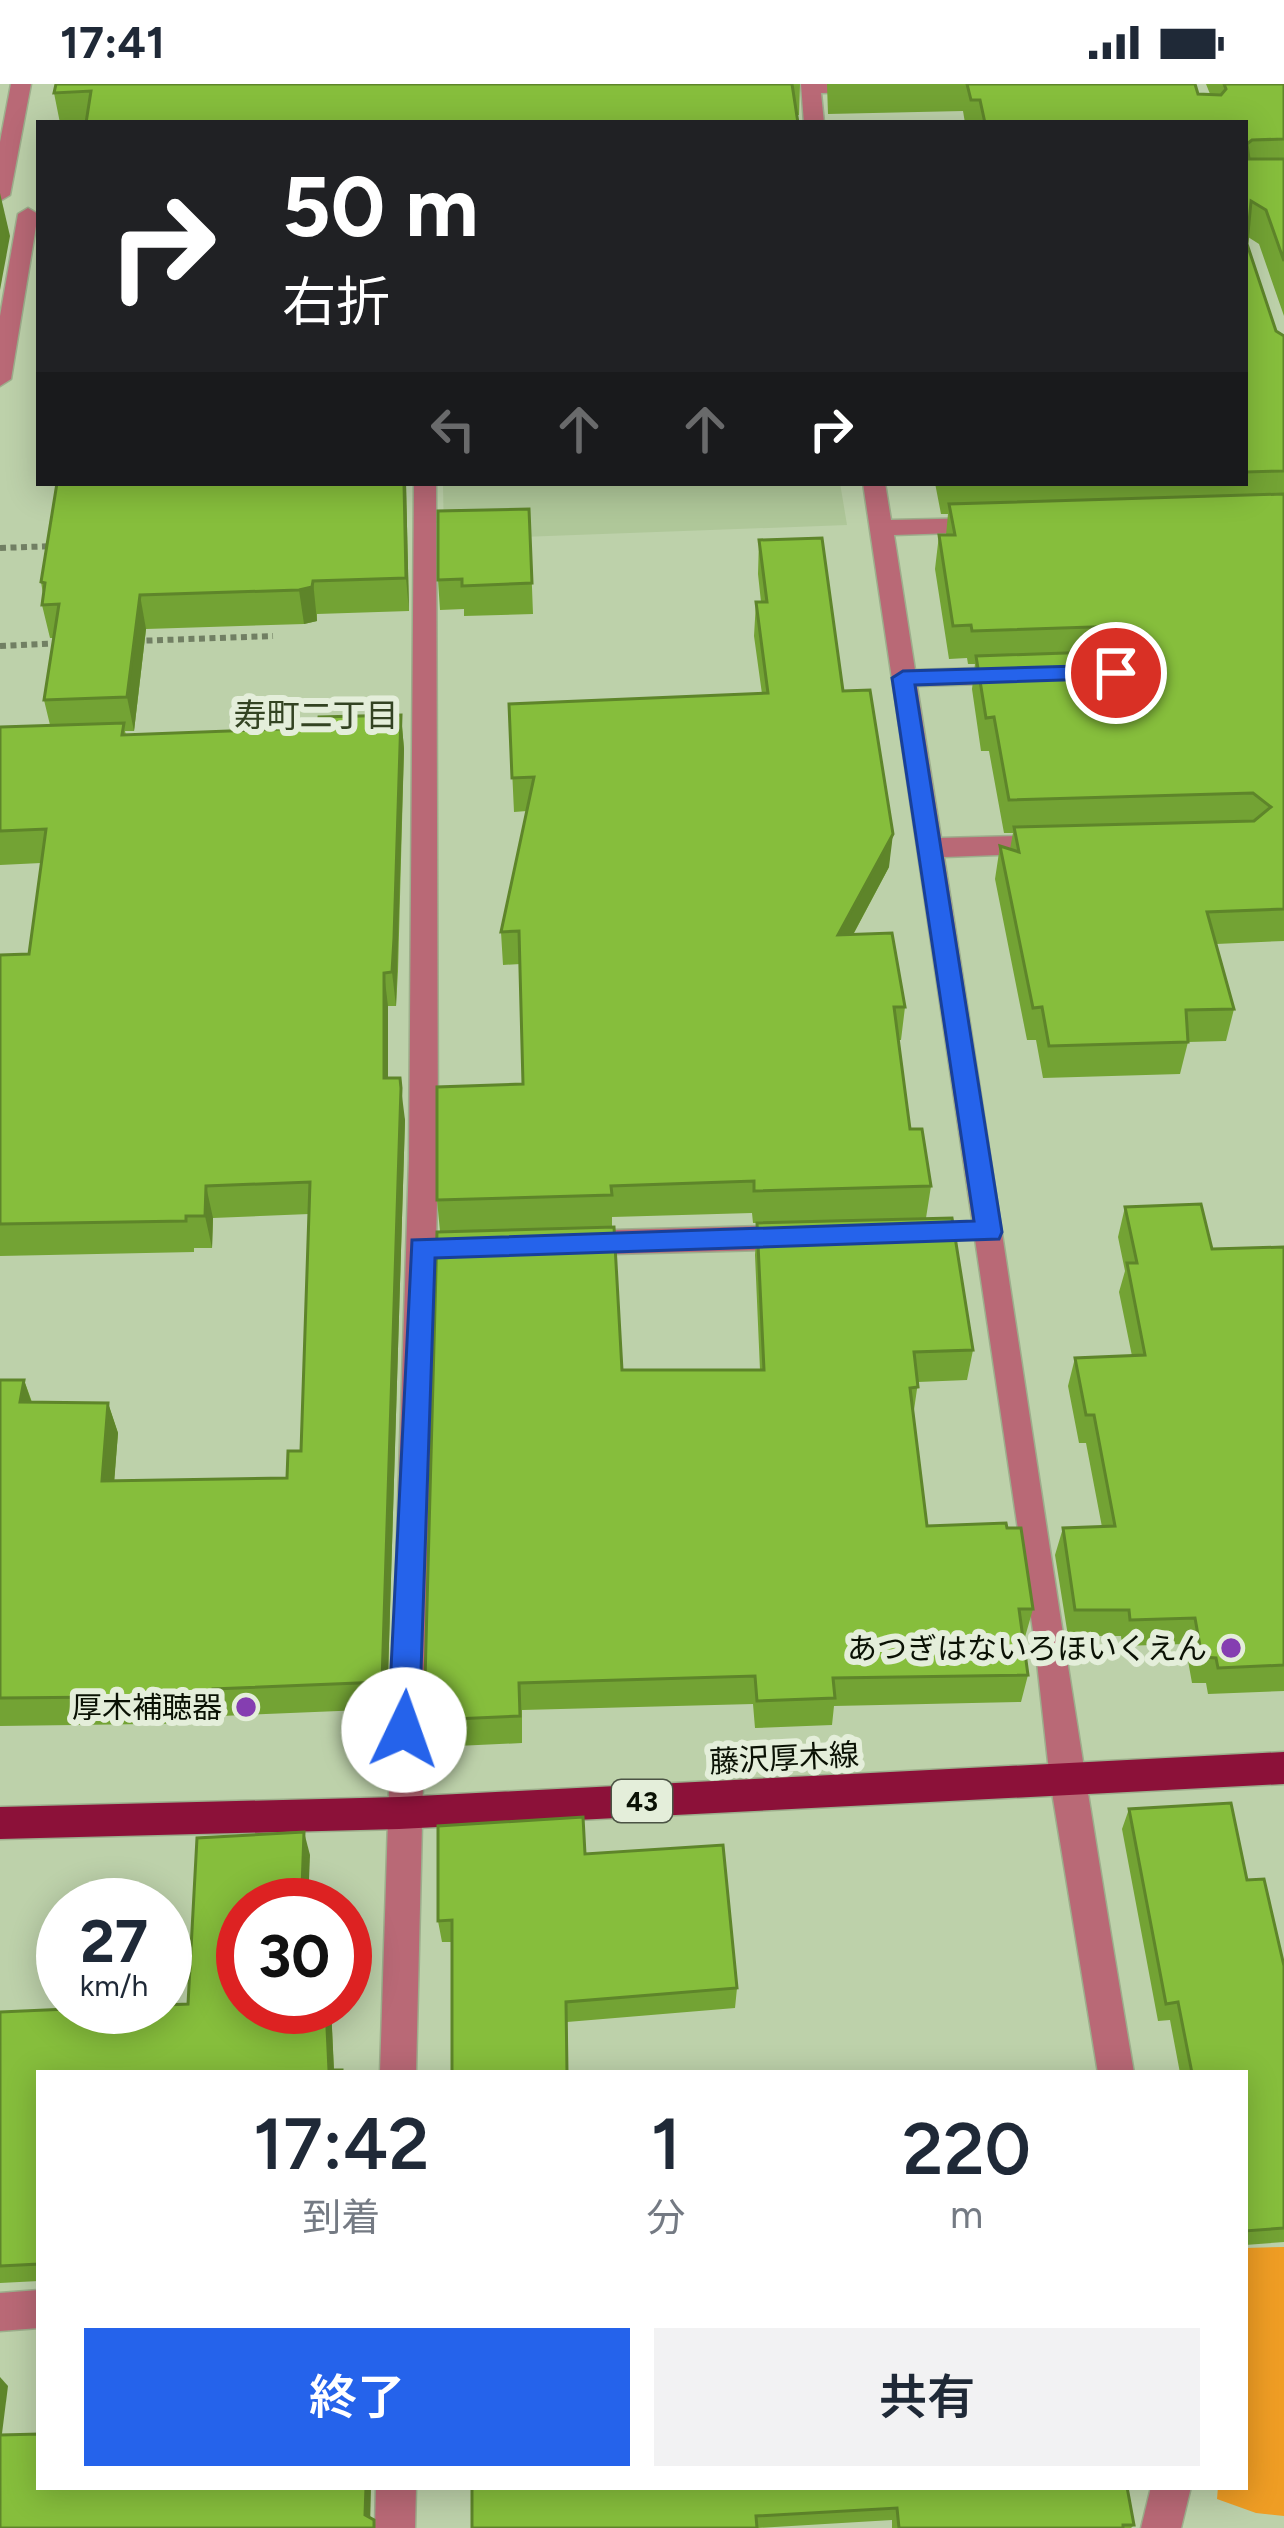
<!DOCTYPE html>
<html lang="ja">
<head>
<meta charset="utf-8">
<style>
  :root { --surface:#fff; --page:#f2f2f3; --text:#1f2937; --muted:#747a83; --accent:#2563eb }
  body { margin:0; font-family:Figtree,"Noto Sans JP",sans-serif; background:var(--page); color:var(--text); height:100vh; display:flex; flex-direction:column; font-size:45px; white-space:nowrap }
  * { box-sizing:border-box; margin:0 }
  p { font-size:39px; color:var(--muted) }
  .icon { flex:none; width:66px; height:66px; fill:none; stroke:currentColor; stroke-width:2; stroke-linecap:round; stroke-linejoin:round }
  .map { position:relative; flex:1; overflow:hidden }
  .sheet { position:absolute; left:36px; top:1986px; width:1212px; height:420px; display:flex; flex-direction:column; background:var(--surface); border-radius:0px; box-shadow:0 6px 30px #0003 }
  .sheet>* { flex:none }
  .banner { position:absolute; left:36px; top:36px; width:1212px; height:366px; border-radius:0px; box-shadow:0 6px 30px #0003; background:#202124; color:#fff; overflow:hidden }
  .speed { position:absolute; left:36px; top:1794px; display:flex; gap:24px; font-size:60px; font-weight:700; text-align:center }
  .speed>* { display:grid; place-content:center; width:156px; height:156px; border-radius:50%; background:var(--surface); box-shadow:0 6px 30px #0003; line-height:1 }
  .speed small { font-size:30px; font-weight:400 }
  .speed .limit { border:18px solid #d22; background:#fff; color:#111 }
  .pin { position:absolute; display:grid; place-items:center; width:102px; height:102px; color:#fff; margin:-51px; border:6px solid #fff; border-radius:50%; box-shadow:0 3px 12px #0007 }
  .me { position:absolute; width:132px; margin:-66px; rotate:3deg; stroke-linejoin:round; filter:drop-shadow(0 0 9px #0008) }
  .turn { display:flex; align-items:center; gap:42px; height:252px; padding:0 48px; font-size:54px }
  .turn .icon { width:156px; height:156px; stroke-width:2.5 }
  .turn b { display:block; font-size:84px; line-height:102px }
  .lanes { display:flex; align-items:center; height:114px; padding:0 48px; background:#0003; justify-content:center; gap:60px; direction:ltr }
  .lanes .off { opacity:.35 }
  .eta { display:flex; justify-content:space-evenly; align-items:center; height:204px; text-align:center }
  .eta b { font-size:72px; font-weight:600; line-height:84px }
  .cta { display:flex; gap:24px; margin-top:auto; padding:24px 48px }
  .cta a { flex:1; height:138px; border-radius:0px; background:var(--accent); color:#fff; font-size:48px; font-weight:600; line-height:138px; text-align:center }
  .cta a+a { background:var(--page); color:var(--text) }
  .status { display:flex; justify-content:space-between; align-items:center; height:84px; padding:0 60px; background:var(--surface); direction:ltr }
  .status svg { height:33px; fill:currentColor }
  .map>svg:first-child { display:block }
  .built { fill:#afc799 }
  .green { fill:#ef9d24 }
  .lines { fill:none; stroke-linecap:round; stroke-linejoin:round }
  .minor-casing { stroke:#9dae8c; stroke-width:3 }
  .major-casing { stroke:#9dae8c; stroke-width:3 }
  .path { stroke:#717f63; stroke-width:6; stroke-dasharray:6 4.5; stroke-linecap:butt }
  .minor { fill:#b96976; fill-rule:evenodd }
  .major { fill:#8c1139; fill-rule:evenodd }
  .wall { fill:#73a334 }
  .shaded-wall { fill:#5e852a }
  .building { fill:#86be3c; stroke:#5e852a; stroke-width:3 }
  .route { fill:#2563eb; stroke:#184099; stroke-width:3 }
  .poi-dot { fill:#853eb1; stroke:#e4eeda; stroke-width:4.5 }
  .labels { text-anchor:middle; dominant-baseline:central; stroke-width:12; stroke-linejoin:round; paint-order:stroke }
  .shield { fill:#e4eeda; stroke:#4b5344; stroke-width:3 }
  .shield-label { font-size:27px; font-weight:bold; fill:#0a1104 }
  .poi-label { font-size:30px; fill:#0a1104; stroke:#e4eeda; text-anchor:end }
  .street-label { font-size:30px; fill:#0a1104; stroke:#e4eeda }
  .neighbourhood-label { font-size:33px; fill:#334322; stroke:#e4eeda }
</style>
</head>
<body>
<div class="status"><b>17:41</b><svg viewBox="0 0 49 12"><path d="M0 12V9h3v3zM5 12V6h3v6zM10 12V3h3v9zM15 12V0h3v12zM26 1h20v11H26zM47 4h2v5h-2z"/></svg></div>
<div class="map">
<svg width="1284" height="2444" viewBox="0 0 1284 2444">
  <rect width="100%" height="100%" fill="#bdd1aa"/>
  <!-- built -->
  <path class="built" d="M 443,399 L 840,399 L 847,441 L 444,456 Z"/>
  <!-- green -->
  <path class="green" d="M 1284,2163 L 1284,2432 L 1256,2429 L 1217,2415 L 1218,2403 L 1245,2403 L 1245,2164 Z"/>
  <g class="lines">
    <!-- minor casing -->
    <g class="minor-casing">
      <g id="minor">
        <path d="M 11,0 L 31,0 L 10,111 L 0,117 L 0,58 Z"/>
        <path d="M 801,0 L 873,0 L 875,2 L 865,8 L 821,9 L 824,39 L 804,39 Z"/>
        <path d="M 28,124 L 38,130 L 11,295 L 0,302 L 0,232 L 18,130 Z"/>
        <path d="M 414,399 L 436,399 L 438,1075 L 416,1989 L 380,1989 L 409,1075 Z"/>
        <path d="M 863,399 L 885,399 L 891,436 L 984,434 L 996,441 L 984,448 L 894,451 L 915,586 L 1014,583 L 1026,591 L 1014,599 L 917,602 L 941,754 L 1053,751 L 1066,760 L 1053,769 L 944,773 C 1008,1178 1065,1585 1134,1989 L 1098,1989 L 1050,1696 L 1035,1560 Z"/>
        <path d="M 797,1141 L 807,1145 L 812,1153 L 807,1161 L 797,1165 L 575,1171 L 565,1167 L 560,1159 L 565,1151 L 575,1147 Z"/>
        <path d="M 39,2206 L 39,2244 L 0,2247 L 0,2209 Z"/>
        <path d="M 376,2403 L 416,2403 L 415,2444 L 375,2444 Z"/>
        <path d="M 1151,2403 L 1191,2403 L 1181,2444 L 1141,2444 Z"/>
      </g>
    </g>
    <!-- major casing -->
    <g class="major-casing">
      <path id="major" d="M 1284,1668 L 1284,1700 L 399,1745 L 0,1755 L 0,1723 L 399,1713 Z"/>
    </g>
    <!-- path -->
    <g class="path">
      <path d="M 0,464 L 55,462"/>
      <path d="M 136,557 L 273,552"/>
      <path d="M 0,562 L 61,559"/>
    </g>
    <!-- minor -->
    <use href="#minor" class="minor"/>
    <!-- major -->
    <use href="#major" class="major"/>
  </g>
  <!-- wall -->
  <g class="wall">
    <path d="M 56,0 L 800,0 L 799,31 L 796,31 L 798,39 L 60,39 L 54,9 Z"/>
    <path d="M 827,0 L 1195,0 L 1198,10 L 1210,10 L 1206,0 L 1284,0 L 1284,232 L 1259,160 L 1248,153 L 1247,160 L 1276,247 L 1284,252 L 1284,857 L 1216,860 L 1234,925 L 1226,957 L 1188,958 L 1180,990 L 1043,994 L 1036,956 L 1027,956 L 995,795 L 1000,762 L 1010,765 L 1013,749 L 1004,749 L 989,667 L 981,667 L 972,605 L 975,580 L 968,580 L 967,574 L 949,575 L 935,485 L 939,451 L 946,451 L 948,430 L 941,430 L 935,399 L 1245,399 L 1245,39 L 965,39 L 963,27 L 828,30 Z"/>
    <path d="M 406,399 L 409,527 L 317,530 L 317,537 L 304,540 L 146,545 L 134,647 L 125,647 L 126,651 L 309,644 L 401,631 L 404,665 L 398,887 L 396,922 L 388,922 L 388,994 L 405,1036 L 387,1625 L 221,1632 L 221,1639 L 0,1642 L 0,1296 L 24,1296 L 32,1318 L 108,1319 L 118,1349 L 114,1397 L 287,1394 L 301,1367 L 309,1130 L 213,1134 L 212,1164 L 194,1164 L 194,1168 L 0,1172 L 0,871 L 29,870 L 41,779 L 0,781 L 0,643 L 50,641 L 44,616 L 53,554 L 50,554 L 42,521 L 43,510 L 41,498 Z"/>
    <path d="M 529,425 L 533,530 L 464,532 L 464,525 L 440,526 L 438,496 Z"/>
    <path d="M 759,456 L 843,607 L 889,783 L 853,851 L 905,923 L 901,956 L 898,956 L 910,1045 L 931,1102 L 926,1134 L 753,1139 L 752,1129 L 612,1133 L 612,1143 L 440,1147 L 437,1116 L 523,1000 L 520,880 L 503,881 L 501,848 L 527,727 L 514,728 L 509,620 L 762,610 L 754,552 L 756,518 L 761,518 L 758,490 Z"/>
    <path d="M 1125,1123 L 1212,1165 L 1284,1163 L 1284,1607 L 1208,1610 L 1206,1599 L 1192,1599 L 1185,1560 L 1122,1562 L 1121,1552 L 1068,1552 L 1055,1471 L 1063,1444 L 1102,1443 L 1086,1359 L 1079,1359 L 1068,1302 L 1075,1274 L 1132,1272 L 1119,1208 L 1125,1187 L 1118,1153 Z"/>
    <path d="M 757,1139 L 973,1266 L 967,1296 L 918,1298 L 913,1333 L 927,1442 L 1033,1525 L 1025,1553 L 1023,1553 L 1028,1591 L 1021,1618 L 834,1622 L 832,1641 L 755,1644 L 753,1620 L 522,1626 L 522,1659 L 435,1663 L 431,1623 L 429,1624 L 425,1596 L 622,1286 L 760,1286 L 755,1171 Z"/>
    <path d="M 1129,1725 L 1247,1796 L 1284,1882 L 1284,2158 L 1245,2161 L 1245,1989 L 1180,1989 L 1170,1936 L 1158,1937 L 1122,1745 Z"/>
    <path d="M 585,1770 L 737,1904 L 735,1924 L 567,1938 L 568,1989 L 452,1989 L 452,1858 L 442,1858 L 438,1837 Z"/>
    <path d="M 310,1771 L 243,1923 L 331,1923 L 334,1986 L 342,1986 L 343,1989 L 39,1989 L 39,2197 L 0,2199 L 0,1928 L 188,1920 Z"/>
    <path d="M 472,2403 L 1135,2403 L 1127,2404 L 1134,2441 L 1131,2444 L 892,2444 L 892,2436 L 757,2444 Z"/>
  </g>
  <!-- shaded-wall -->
  <g class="shaded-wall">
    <path d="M 0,109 L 10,152 L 0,206 Z"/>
    <path d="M 404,399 L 406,399 L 409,527 L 406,494 Z"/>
    <path d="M 313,497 L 317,537 L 304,540 L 299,506 Z"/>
    <path d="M 140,511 L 146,545 L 134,647 L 127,613 Z"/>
    <path d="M 401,631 L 404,665 L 396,922 L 392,888 Z"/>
    <path d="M 893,750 L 889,783 L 835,884 L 838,851 Z"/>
    <path d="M 384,889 L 388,922 L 388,1027 L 384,994 Z"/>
    <path d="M 401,1004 L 405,1036 L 387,1625 L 382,1598 Z"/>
    <path d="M 206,1102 L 213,1134 L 212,1164 L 205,1132 Z"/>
    <path d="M 24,1296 L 34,1326 L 20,1318 Z"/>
    <path d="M 108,1319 L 118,1349 L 112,1426 L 102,1397 Z"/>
    <path d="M 213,1605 L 221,1632 L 221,1639 L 213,1612 Z"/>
    <path d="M 304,1748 L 310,1771 L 308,1821 L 302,1805 Z"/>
    <path d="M 326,1923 L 331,1923 L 334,1989 L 330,1989 Z"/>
    <path d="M 0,2293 L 8,2302 L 0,2365 Z"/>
    <path d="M 366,2403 L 371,2403 L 370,2444 L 365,2431 Z"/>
  </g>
  <!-- building -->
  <g class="building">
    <path d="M 56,0 L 792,0 L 798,39 L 86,39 L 91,7 L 54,9 Z"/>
    <path d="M 967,0 L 1195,0 L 1198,10 L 1221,11 L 1226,5 L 1224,0 L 1284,0 L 1284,55 L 1252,56 L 1247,60 L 1249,75 L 1284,75 L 1284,177 L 1266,126 L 1251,117 L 1247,160 L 1276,247 L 1284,252 L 1284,387 L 1245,388 L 1245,39 L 985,39 L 980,16 L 971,16 Z"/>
    <path d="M 57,399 L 404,399 L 406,494 L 313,497 L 312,503 L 299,506 L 140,511 L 127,613 L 44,616 L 59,520 L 42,521 L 45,499 L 41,498 Z"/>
    <path d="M 1284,410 L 1284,825 L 1207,828 L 1234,925 L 1186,926 L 1188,958 L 1049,962 L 1042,923 L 1033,924 L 1000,762 L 1019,768 L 1014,743 L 1254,737 L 1271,723 L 1253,709 L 1009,716 L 994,633 L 986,634 L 976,572 L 1123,567 L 1139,553 L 1122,542 L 972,547 L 971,541 L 953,542 L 939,451 L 955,451 L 949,420 Z"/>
    <path d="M 529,425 L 532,499 L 462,502 L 462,495 L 438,496 L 438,427 Z"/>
    <path d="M 822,454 L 843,607 L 870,606 L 893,750 L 838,851 L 892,849 L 905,923 L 894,923 L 910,1045 L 922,1045 L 931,1102 L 754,1107 L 754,1097 L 611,1102 L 612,1111 L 437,1116 L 437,1003 L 523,1000 L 519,847 L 501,848 L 534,693 L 512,694 L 509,620 L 768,609 L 756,518 L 767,518 L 759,456 Z"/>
    <path d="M 401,631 L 394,854 L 392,888 L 384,889 L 384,994 L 400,994 L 401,1004 L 382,1598 L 213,1605 L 213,1612 L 0,1614 L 0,1296 L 24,1296 L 20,1318 L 108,1319 L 102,1397 L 287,1394 L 288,1367 L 301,1367 L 310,1098 L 206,1102 L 205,1132 L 186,1132 L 186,1137 L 0,1140 L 0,871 L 29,870 L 46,745 L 0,747 L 0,643 L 124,639 L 122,651 L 309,644 L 318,642 L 319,633 Z"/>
    <path d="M 1201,1120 L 1212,1165 L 1284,1163 L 1284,1581 L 1218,1584 L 1216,1574 L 1202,1573 L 1195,1534 L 1130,1536 L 1129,1526 L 1075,1526 L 1063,1444 L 1115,1442 L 1094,1331 L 1086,1331 L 1075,1274 L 1145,1271 L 1127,1179 L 1137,1179 L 1125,1123 Z"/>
    <path d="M 952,1134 L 973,1266 L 914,1268 L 918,1303 L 910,1304 L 927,1442 L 1006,1439 L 1007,1444 L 1021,1444 L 1033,1525 L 1019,1525 L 1028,1591 L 833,1594 L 835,1614 L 757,1617 L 755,1592 L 519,1599 L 520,1632 L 431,1636 L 431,1596 L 425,1596 L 437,1148 L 614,1143 L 622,1286 L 764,1286 L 757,1139 Z"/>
    <path d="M 1231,1719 L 1247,1796 L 1264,1795 L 1284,1882 L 1284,2144 L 1245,2147 L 1245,1989 L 1192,1989 L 1178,1918 L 1166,1920 L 1129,1725 Z"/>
    <path d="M 583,1733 L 585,1770 L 723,1761 L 737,1904 L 566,1918 L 567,1989 L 452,1989 L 452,1836 L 438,1837 L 438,1742 Z"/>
    <path d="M 304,1748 L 302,1805 L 320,1804 L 321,1821 L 243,1821 L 243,1923 L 326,1923 L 329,1986 L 342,1986 L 342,1989 L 39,1989 L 39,2180 L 0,2182 L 0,1928 L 114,1923 L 165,1923 L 165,1921 L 188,1920 L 197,1754 Z"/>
    <path d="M 39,2350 L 39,2403 L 366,2403 L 365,2431 L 374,2436 L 374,2444 L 0,2444 L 0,2351 Z"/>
    <path d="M 472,2403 L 1127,2403 L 1134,2441 L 1123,2441 L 1123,2444 L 899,2444 L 897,2424 L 756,2432 L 757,2444 L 472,2444 Z"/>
  </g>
  <!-- route -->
  <path class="route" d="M 1116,581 L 1124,583 L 1124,594 L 915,601 L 1002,1148 L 999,1155 L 435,1174 L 419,1646 L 415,1655 L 404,1659 L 393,1655 L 388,1646 L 412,1156 L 974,1137 L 892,594 L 903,587 Z"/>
  <!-- markers -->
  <g class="poi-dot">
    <circle cx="1231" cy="1564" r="12"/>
    <circle cx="246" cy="1623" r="12"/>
  </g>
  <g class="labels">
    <!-- shield labels -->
    <rect class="shield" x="612" y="1696" width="60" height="42" rx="9"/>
    <g class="shield-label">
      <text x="642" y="1717">43</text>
    </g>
    <!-- poi labels -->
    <g class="poi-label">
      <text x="1207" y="1564">あつぎはないろほいくえん</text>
      <text x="222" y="1623">厚木補聴器</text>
    </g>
    <!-- street labels -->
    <g class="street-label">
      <text transform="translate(784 1674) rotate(-3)">藤沢厚木線</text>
    </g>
    <!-- neighbourhood labels -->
    <g class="neighbourhood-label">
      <text x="316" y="631">寿町二丁目</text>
    </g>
  </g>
</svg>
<div class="speed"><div>27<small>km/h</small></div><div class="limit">30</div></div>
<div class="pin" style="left:1116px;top:589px;background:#d93025"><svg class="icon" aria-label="arrive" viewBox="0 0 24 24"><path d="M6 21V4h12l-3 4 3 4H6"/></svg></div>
<svg class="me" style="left:404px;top:1646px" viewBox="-20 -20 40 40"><circle r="19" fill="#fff"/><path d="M0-13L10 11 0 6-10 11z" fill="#2563eb"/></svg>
<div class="banner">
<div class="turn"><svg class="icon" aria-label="right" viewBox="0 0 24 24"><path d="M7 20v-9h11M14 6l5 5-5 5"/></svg><div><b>50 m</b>右折</div></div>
<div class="lanes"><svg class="icon off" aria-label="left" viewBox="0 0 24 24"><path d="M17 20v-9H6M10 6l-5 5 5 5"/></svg><svg class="icon off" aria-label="ahead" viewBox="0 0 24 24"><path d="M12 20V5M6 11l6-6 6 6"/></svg><svg class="icon off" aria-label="ahead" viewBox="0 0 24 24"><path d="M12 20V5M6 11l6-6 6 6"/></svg><svg class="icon" aria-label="right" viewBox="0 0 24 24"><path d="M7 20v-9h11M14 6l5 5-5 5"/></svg></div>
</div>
<section class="sheet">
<div class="eta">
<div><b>17:42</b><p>到着</p></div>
<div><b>1</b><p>分</p></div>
<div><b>220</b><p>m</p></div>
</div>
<div class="cta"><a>終了</a><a>共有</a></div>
</section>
</div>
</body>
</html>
